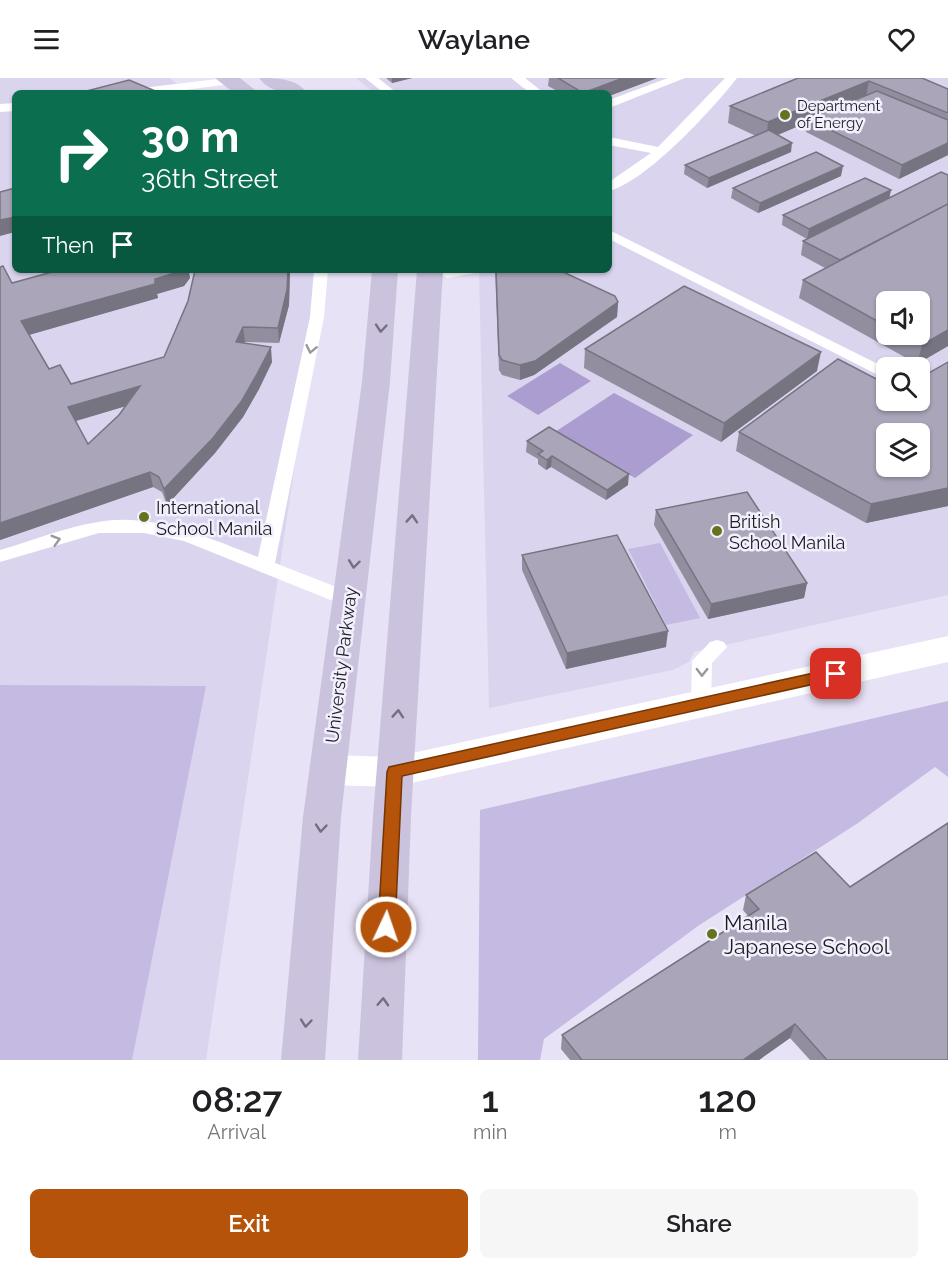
<!DOCTYPE html>
<html lang="en">
<head>
<meta charset="utf-8">
<style>
  :root { --surface:#fff; --page:#f6f6f6; --text:#202124; --muted:#757577; --accent:#b45309 }
  body { margin:0; font-family:Raleway,sans-serif; background:var(--page); color:var(--text); height:100vh; display:flex; flex-direction:column; font-size:22px; white-space:nowrap }
  * { box-sizing:border-box; margin:0 }
  p { font-size:20px; color:var(--muted) }
  .icon { flex:none; width:33px; height:33px; fill:none; stroke:currentColor; stroke-width:2; stroke-linecap:round; stroke-linejoin:round }
  .map { position:relative; height:982px; overflow:hidden }
  .panel { display:flex; flex-direction:column; background:var(--surface); flex:1 }
  .panel>* { flex:none }
  .hud { position:absolute; left:12px; top:12px; width:600px; height:183px; border-radius:9px; box-shadow:0 2px 4px #0004; background:#0b6e4f; color:#fff; overflow:hidden }
  .controls { position:absolute; left:876px; top:213px; display:grid; gap:12px }
  .controls a { display:grid; place-items:center; width:54px; height:54px; border-radius:9px; background:var(--surface); box-shadow:0 2px 4px #0004; font-size:30px }
  .pin { position:absolute; display:grid; place-items:center; width:51px; height:51px; color:#fff; margin:-26px; border-radius:12px; box-shadow:0 3px 9px #0006 }
  .me { position:absolute; width:66px; margin:-33px; rotate:3deg; stroke-linejoin:round; filter:drop-shadow(0 0 4px #0008) }
  .turn { display:flex; align-items:center; gap:21px; height:126px; padding:0 30px; font-size:27px }
  .turn .icon { width:78px; height:78px; stroke-width:2.5 }
  .turn b { display:block; font-size:42px; line-height:51px }
  .then { display:flex; align-items:center; height:57px; padding:0 30px; background:#0003; gap:12px; font-size:22px }
  .eta { display:flex; justify-content:space-evenly; align-items:center; height:102px; text-align:center }
  .eta b { font-size:36px; font-weight:600; line-height:42px }
  .primary-button { display:flex; gap:12px; margin-top:auto; padding:12px 30px }
  .primary-button a { flex:1; height:69px; border-radius:9px; background:var(--accent); color:#fff; font-size:24px; font-weight:600; line-height:69px; text-align:center }
  .primary-button a+a { background:var(--page); color:var(--text) }
  header { display:flex; justify-content:space-between; align-items:center; height:78px; padding:0 30px; background:var(--surface); font-size:27px; font-weight:600 }
  .map>svg:first-child { display:block }
  .built { fill:#dbd4ef; fill-rule:evenodd }
  .green { fill:#c5bae2 }
  .water { fill:#ab9dd0 }
  .lines { fill:none; stroke-linecap:round; stroke-linejoin:round }
  .service { fill:#fff; fill-rule:evenodd }
  .tertiary { fill:#fff; fill-rule:evenodd }
  .secondary { fill:#cbc2dd; fill-rule:evenodd }
  .wall { fill:#928e9f; fill-rule:evenodd }
  .shaded-wall { fill:#777482 }
  .building { fill:#aaa5b9; stroke:#777482; stroke-width:1.5; fill-rule:evenodd }
  .oneway { stroke:#746e80 }
  .oneway2 { stroke:#99989c }
  .route { fill:#b45309; stroke:#753606; stroke-width:1.5 }
  .poi-dot { fill:#66731e; stroke:#f3f0fd; stroke-width:2 }
  .labels { text-anchor:middle; dominant-baseline:central; stroke-width:5; stroke-linejoin:round; paint-order:stroke }
  .far-poi-label { font-size:15px; fill:#1d1b22; stroke:#f3f0fd; text-anchor:start }
  .poi-label { font-size:18px; fill:#1d1b22; stroke:#f3f0fd; text-anchor:start }
  .street-label { font-size:18px; fill:#1d1b22; stroke:#f3f0fd }
  .near-poi-label { font-size:21px; fill:#1d1b22; stroke:#f3f0fd; text-anchor:start }
</style>
</head>
<body>
<header><svg class="icon" aria-label="menu" viewBox="0 0 24 24"><path d="M4 6h16M4 12h16M4 18h16"/></svg>Waylane<svg class="icon" aria-label="heart" viewBox="0 0 24 24"><path d="M12 20l-8-8c-3-5 5-10 8-4 3-6 11-1 8 4z"/></svg></header>
<div class="map">
<svg width="948" height="982" viewBox="0 0 948 982">
  <rect width="100%" height="100%" fill="#e7e2f6"/>
  <!-- built -->
  <g class="built">
    <path d="M 0,0 L 170,0 L 187,15 L 15,15 L 15,192 L 326,192 L 322,239 L 295,386 L 206,982 L 0,982 Z"/>
    <path d="M 356,0 L 948,0 L 948,517 L 694,574 L 689,584 L 673,592 L 489,630 L 479,192 L 609,192 L 609,15 L 374,15 ZM 886,224 L 920,224 L 920,256 L 886,256 ZM 886,290 L 920,290 L 920,322 L 886,322 ZM 886,356 L 920,356 L 920,388 L 886,388 Z"/>
  </g>
  <!-- green -->
  <g class="green">
    <path d="M 660,465 L 700,540 L 666,547 L 628,471 Z"/>
    <path d="M 0,607 L 206,608 L 132,982 L 0,982 Z"/>
    <path d="M 948,623 L 948,699 L 935,689 L 858,745 L 698,848 L 544,961 L 540,982 L 478,982 L 480,732 Z"/>
  </g>
  <!-- water -->
  <g class="water">
    <path d="M 560,285 L 591,303 L 538,337 L 507,318 Z"/>
    <path d="M 614,315 L 693,357 L 635,400 L 555,354 Z"/>
  </g>
  <g class="lines">
    <!-- service -->
    <g class="service">
      <path d="M 226,0 L 234,1 L 236,3 L 230,6 L 162,15 L 128,15 L 134,11 Z"/>
      <path d="M 365,0 L 378,0 L 397,15 L 384,15 Z"/>
      <path d="M 511,0 L 525,0 L 544,15 L 530,15 Z"/>
      <path d="M 668,0 L 685,0 L 609,30 L 609,22 Z"/>
      <path d="M 725,0 L 737,0 C 712,32 647,103 609,113 L 609,104 L 651,75 L 609,67 L 609,59 L 658,69 Z"/>
      <path d="M 15,25 L 15,33 L 0,34 L 0,26 Z"/>
      <path d="M 609,152 L 886,290 L 886,301 L 609,161 Z"/>
      <path d="M 314,192 L 328,192 L 324,239 L 275,485 L 357,517 L 359,522 L 357,527 L 350,529 L 343,527 L 184,463 L 144,455 L 99,455 L 0,484 L 0,472 C 32,463 65,449 98,444 C 152,434 209,460 258,479 L 310,239 Z"/>
      <path d="M 446,192 L 477,192 L 475,195 L 447,200 L 440,196 Z"/>
      <path d="M 717,562 L 724,564 L 727,569 L 712,585 L 711,625 L 708,630 L 701,633 L 694,630 L 691,625 L 692,583 L 710,564 Z"/>
    </g>
    <!-- tertiary -->
    <path class="tertiary" d="M 948,558 L 948,584 L 394,709 L 328,707 L 315,703 L 309,692 L 315,681 L 328,677 L 394,679 Z"/>
    <!-- secondary -->
    <g class="secondary">
      <path d="M 215,0 L 240,0 L 259,15 L 234,15 Z"/>
      <path d="M 259,0 C 277,0 296,0 307,15 C 289,15 271,16 259,0 Z"/>
      <path d="M 372,192 L 398,192 L 390,304 L 341,739 L 325,982 L 281,982 L 303,739 L 362,304 Z"/>
      <path d="M 417,192 L 443,192 L 411,738 L 402,982 L 358,982 L 373,738 Z"/>
    </g>
  </g>
  <!-- wall -->
  <g class="wall">
    <path d="M 386,0 L 412,0 L 392,5 Z"/>
    <path d="M 549,0 L 657,0 L 609,18 L 609,15 L 561,15 L 548,8 Z"/>
    <path d="M 798,0 L 922,0 L 948,11 L 948,77 L 899,101 L 806,54 L 808,44 L 777,57 L 791,74 L 707,110 L 684,96 L 685,87 L 756,58 L 728,45 L 730,28 Z"/>
    <path d="M 948,97 L 948,268 L 917,286 L 799,220 L 803,202 L 825,190 L 801,177 L 803,163 L 824,152 L 807,161 L 782,147 L 783,137 L 891,112 L 889,119 ZM 886,224 L 920,256 L 886,256 Z"/>
    <path d="M 841,98 L 758,135 L 731,120 L 733,110 Z"/>
    <path d="M 0,189 L 12,205 L 195,192 L 189,195 L 190,200 L 184,208 L 157,216 L 158,220 L 29,257 L 49,291 L 71,306 L 164,279 L 188,223 L 195,192 L 290,192 L 289,227 L 279,265 L 245,264 L 245,265 L 272,284 L 259,311 L 243,339 L 215,375 L 167,427 L 162,414 L 153,409 L 0,462 ZM 126,328 L 119,337 L 88,366 L 76,343 Z"/>
    <path d="M 495,192 L 561,192 L 618,224 L 617,239 L 534,297 L 520,302 L 502,297 L 499,292 Z"/>
    <path d="M 585,271 L 817,293 L 721,364 L 584,290 Z"/>
    <path d="M 948,284 L 948,428 L 866,445 L 736,373 L 739,354 L 920,322 Z"/>
    <path d="M 527,363 L 628,407 L 606,422 L 551,389 L 546,392 L 538,386 L 538,381 L 526,374 Z"/>
    <path d="M 656,432 L 807,505 L 804,520 L 708,541 L 654,447 Z"/>
    <path d="M 522,477 L 666,569 L 566,591 L 522,492 Z"/>
    <path d="M 746,817 L 948,982 L 810,982 L 790,960 L 759,982 L 570,982 L 561,971 L 562,957 L 748,838 L 743,832 Z"/>
  </g>
  <!-- shaded-wall -->
  <g class="shaded-wall">
    <path d="M 392,0 L 412,0 L 392,5 Z"/>
    <path d="M 623,0 L 657,0 L 609,18 L 609,15 L 583,15 Z"/>
    <path d="M 869,3 L 866,19 L 808,41 L 808,44 L 766,62 L 768,44 Z"/>
    <path d="M 792,65 L 791,74 L 707,110 L 709,100 Z"/>
    <path d="M 948,65 L 948,77 L 899,101 L 902,87 Z"/>
    <path d="M 843,88 L 841,98 L 758,135 L 760,125 Z"/>
    <path d="M 891,112 L 889,122 L 807,161 L 809,151 Z"/>
    <path d="M 15,139 L 15,154 L 0,158 L 0,142 Z"/>
    <path d="M 182,192 L 195,192 L 189,195 L 190,200 L 184,208 L 157,216 L 158,220 L 25,258 L 21,243 Z"/>
    <path d="M 288,192 L 290,192 L 289,227 L 279,265 L 278,250 Z"/>
    <path d="M 618,224 L 617,239 L 534,297 L 520,302 L 520,287 Z"/>
    <path d="M 243,249 L 245,264 L 238,279 L 236,264 Z"/>
    <path d="M 948,252 L 948,268 L 917,286 L 922,267 Z"/>
    <path d="M 271,269 L 272,284 L 259,311 L 243,339 L 215,375 L 167,427 L 164,411 Z"/>
    <path d="M 821,274 L 817,293 L 721,364 L 724,345 Z"/>
    <path d="M 140,308 L 143,323 L 72,344 L 68,329 Z"/>
    <path d="M 552,378 L 551,389 L 546,392 L 547,382 Z"/>
    <path d="M 150,394 L 153,409 L 0,462 L 0,445 Z"/>
    <path d="M 629,396 L 628,407 L 606,422 L 607,412 Z"/>
    <path d="M 948,410 L 948,428 L 866,445 L 871,426 Z"/>
    <path d="M 807,505 L 804,520 L 708,541 L 711,526 Z"/>
    <path d="M 668,553 L 666,569 L 566,591 L 567,575 Z"/>
    <path d="M 795,946 L 790,960 L 759,982 L 743,982 Z"/>
  </g>
  <!-- building -->
  <g class="building">
    <path d="M 558,0 L 623,0 L 583,15 Z"/>
    <path d="M 798,0 L 922,0 L 948,11 L 948,35 L 869,3 L 768,44 L 730,28 Z"/>
    <path d="M 129,2 L 160,15 L 79,15 Z"/>
    <path d="M 877,13 L 948,42 L 948,65 L 902,87 L 808,41 Z"/>
    <path d="M 769,52 L 792,65 L 709,100 L 685,87 Z"/>
    <path d="M 816,74 L 843,88 L 760,125 L 733,110 Z"/>
    <path d="M 941,94 L 948,97 L 948,126 L 840,182 L 803,163 Z"/>
    <path d="M 865,100 L 891,112 L 809,151 L 783,137 Z"/>
    <path d="M 15,110 L 15,139 L 0,142 L 0,114 Z"/>
    <path d="M 948,126 L 948,252 L 922,267 L 902,256 L 920,256 L 920,224 L 886,224 L 886,248 L 803,202 Z"/>
    <path d="M 3,188 L 12,205 L 59,192 L 182,192 L 181,193 L 155,201 L 155,206 L 21,243 L 49,291 L 60,287 L 71,306 L 164,279 L 188,223 L 195,192 L 288,192 L 287,212 L 278,250 L 243,249 L 236,264 L 271,269 L 257,296 L 241,324 L 213,360 L 164,411 L 159,399 L 150,394 L 0,445 L 0,189 ZM 140,308 L 119,337 L 88,366 L 68,329 Z"/>
    <path d="M 496,192 L 559,192 L 615,218 L 618,224 L 535,283 L 520,287 L 502,282 L 499,277 Z"/>
    <path d="M 684,208 L 821,274 L 724,345 L 585,271 Z"/>
    <path d="M 838,281 L 886,306 L 886,322 L 920,322 L 920,300 L 948,284 L 948,410 L 871,426 L 739,354 ZM 886,356 L 920,356 L 920,388 L 886,388 Z"/>
    <path d="M 549,349 L 629,396 L 607,412 L 552,378 L 547,382 L 538,376 L 543,373 L 527,363 Z"/>
    <path d="M 747,414 L 807,505 L 711,526 L 656,432 Z"/>
    <path d="M 617,457 L 668,553 L 567,575 L 522,477 Z"/>
    <path d="M 948,745 L 948,982 L 827,982 L 795,946 L 743,982 L 582,982 L 562,957 L 759,831 L 746,817 L 816,774 L 850,809 Z"/>
  </g>
  <!-- one-way arrows -->
  <defs><path id="oneway-chevron" d="M-2-3.5L2.5 0L-2 3.5" fill="none" stroke-width="1.6" stroke-linecap="round" stroke-linejoin="round" transform="scale(1.5)"/></defs>
  <g class="oneway">
    <use href="#oneway-chevron" transform="translate(381 250) rotate(95)"/>
    <use href="#oneway-chevron" transform="translate(412 441) rotate(-86)"/>
    <use href="#oneway-chevron" transform="translate(354 486) rotate(97)"/>
    <use href="#oneway-chevron" transform="translate(398 636) rotate(-86)"/>
    <use href="#oneway-chevron" transform="translate(321 750) rotate(95)"/>
    <use href="#oneway-chevron" transform="translate(383 924) rotate(-87)"/>
    <use href="#oneway-chevron" transform="translate(306 945) rotate(95)"/>
  </g>
  <g class="oneway2">
    <use href="#oneway-chevron" transform="translate(311 271) rotate(102)"/>
    <use href="#oneway-chevron" transform="translate(56 462) rotate(-16)"/>
    <use href="#oneway-chevron" transform="translate(702 594) rotate(91)"/>
  </g>
  <!-- route -->
  <path class="route" d="M 836,590 L 841,592 L 843,596 L 841,600 L 402,698 L 395,849 L 392,854 L 386,857 L 380,854 L 378,849 L 387,694 L 389,689 Z"/>
  <!-- markers -->
  <g class="poi-dot">
    <circle cx="785" cy="37" r="6"/>
    <circle cx="144" cy="439" r="6"/>
    <circle cx="717" cy="453" r="6"/>
    <circle cx="712" cy="856" r="6"/>
  </g>
  <g class="labels">
    <!-- far-poi labels -->
    <g class="far-poi-label">
      <text x="797" y="28">Department<tspan x="797" dy="17">of Energy</tspan></text>
    </g>
    <!-- poi labels -->
    <g class="poi-label">
      <text x="156" y="429">International<tspan x="156" dy="21">School Manila</tspan></text>
      <text x="729" y="443">British<tspan x="729" dy="21">School Manila</tspan></text>
    </g>
    <!-- street labels -->
    <g class="street-label">
      <text transform="translate(341 587) rotate(-83)">University Parkway</text>
    </g>
    <!-- near-poi labels -->
    <g class="near-poi-label">
      <text x="724" y="844">Manila<tspan x="724" dy="24">Japanese School</tspan></text>
    </g>
  </g>
</svg>
<div class="controls">
<a><svg class="icon" aria-label="sound" viewBox="0 0 24 24"><path d="M4 9h4l5-4v14l-5-4H4zM17 9q2 3 0 6"/></svg></a>
<a><svg class="icon" aria-label="search" viewBox="0 0 24 24"><circle cx="10" cy="10" r="6"/><path d="M15 15l6 6"/></svg></a>
<a><svg class="icon" aria-label="layers" viewBox="0 0 24 24"><path d="M12 4l9 5-9 5-9-5zM3 14l9 5 9-5"/></svg></a>
</div>
<div class="pin" style="left:836px;top:596px;background:#d93025"><svg class="icon" aria-label="arrive" viewBox="0 0 24 24"><path d="M6 21V4h12l-3 4 3 4H6"/></svg></div>
<svg class="me" style="left:386px;top:849px" viewBox="-20 -20 40 40"><circle r="17" fill="#b45309" stroke="#fff" stroke-width="3"/><path d="M0-11L8 9 0 5-8 9z" fill="#fff"/></svg>
<div class="hud">
<div class="turn"><svg class="icon" aria-label="right" viewBox="0 0 24 24"><path d="M7 20v-9h11M14 6l5 5-5 5"/></svg><div><b>30 m</b>36th Street</div></div>
<div class="then">Then<svg class="icon" aria-label="arrive" viewBox="0 0 24 24"><path d="M6 21V4h12l-3 4 3 4H6"/></svg></div>
</div>
</div>
<section class="panel">
<div class="eta">
<div><b>08:27</b><p>Arrival</p></div>
<div><b>1</b><p>min</p></div>
<div><b>120</b><p>m</p></div>
</div>
<div class="primary-button"><a>Exit</a><a>Share</a></div>
</section>
</body>
</html>
